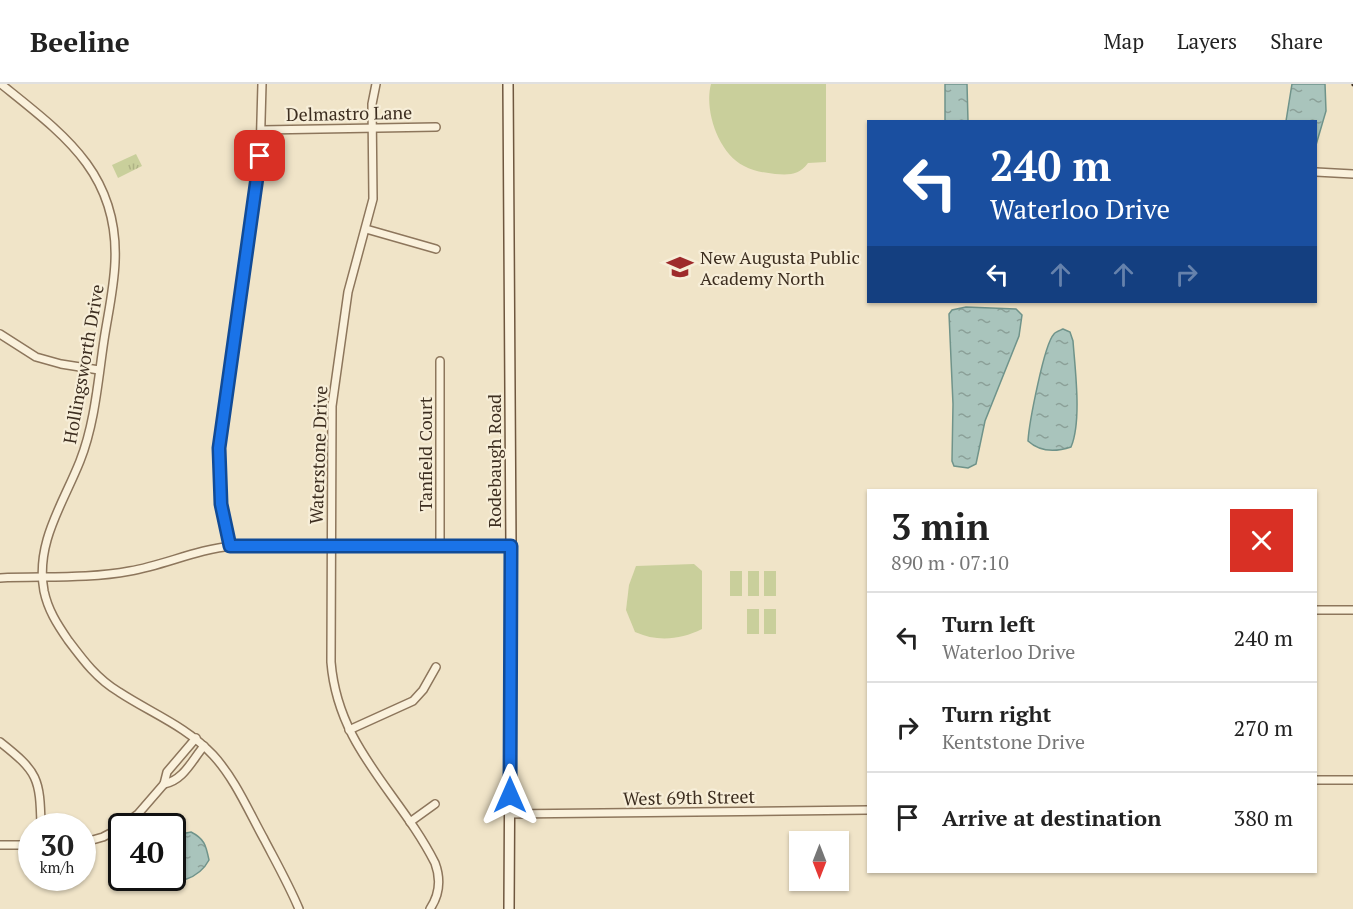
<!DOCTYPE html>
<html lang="en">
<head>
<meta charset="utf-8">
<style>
  :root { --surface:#fff; --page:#f2f2f2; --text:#222; --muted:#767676; --line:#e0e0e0 }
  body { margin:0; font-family:"PT Serif",serif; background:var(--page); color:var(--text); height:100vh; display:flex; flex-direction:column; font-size:22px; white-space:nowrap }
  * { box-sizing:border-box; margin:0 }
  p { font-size:20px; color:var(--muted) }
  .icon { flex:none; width:33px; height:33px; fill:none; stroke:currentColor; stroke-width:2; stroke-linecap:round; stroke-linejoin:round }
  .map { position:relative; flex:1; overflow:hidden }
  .panel { position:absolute; left:867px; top:405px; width:450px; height:384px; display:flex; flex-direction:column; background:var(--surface); border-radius:0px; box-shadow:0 2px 4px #0004 }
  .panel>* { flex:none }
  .banner { position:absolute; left:867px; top:36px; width:450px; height:183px; border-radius:0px; box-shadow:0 2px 4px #0004; background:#1a4fa0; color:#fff; overflow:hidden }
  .needle { width:39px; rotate:180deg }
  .buttons { position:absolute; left:789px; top:747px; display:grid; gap:12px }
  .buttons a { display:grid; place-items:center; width:60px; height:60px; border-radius:0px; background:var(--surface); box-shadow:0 2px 4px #0004; font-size:30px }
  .speed { position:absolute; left:18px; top:729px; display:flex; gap:12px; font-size:30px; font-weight:700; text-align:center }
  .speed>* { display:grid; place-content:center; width:78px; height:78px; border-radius:50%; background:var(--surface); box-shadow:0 2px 4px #0004; line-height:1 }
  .speed small { font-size:15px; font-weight:400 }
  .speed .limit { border:3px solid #111; border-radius:9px; background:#fff; color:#111 }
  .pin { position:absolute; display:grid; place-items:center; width:51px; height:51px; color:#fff; margin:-26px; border-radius:12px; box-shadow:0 3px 9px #0006 }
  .me { position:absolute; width:66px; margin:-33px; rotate:0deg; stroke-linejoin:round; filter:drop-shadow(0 0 4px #0008) }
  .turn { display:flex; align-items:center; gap:21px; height:126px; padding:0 24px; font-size:27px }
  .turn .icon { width:78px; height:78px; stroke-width:2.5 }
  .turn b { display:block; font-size:42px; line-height:51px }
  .lanes { display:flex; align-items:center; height:57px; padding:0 24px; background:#0003; justify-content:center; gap:30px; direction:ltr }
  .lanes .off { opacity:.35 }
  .round { display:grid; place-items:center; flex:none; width:63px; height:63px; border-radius:0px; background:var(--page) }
  .headline { display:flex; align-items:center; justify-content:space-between; height:102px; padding:0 24px }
  h1 { font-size:36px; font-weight:600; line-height:45px }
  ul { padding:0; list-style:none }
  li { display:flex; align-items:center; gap:18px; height:90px; padding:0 24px; border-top:2px solid var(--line) }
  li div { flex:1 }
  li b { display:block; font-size:22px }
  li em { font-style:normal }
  header { display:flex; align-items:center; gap:36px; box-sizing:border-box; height:84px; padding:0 30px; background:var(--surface); border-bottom:2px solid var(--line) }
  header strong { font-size:28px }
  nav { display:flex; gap:33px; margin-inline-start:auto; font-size:21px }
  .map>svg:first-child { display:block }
  .grass { fill:url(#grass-tufts) }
  .garden { fill:#c9cf9b }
  .water { fill:url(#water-ripples); stroke:#6f938a; stroke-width:1.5 }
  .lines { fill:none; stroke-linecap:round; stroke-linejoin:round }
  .street-casing { stroke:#8d765c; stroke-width:10 }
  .secondary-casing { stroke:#6f573f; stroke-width:12 }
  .street { stroke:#faf1dc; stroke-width:7 }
  .secondary { stroke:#faf1dc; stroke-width:9 }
  .rail { stroke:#3d2e20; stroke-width:2; stroke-dasharray:10 10; stroke-linecap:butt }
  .route-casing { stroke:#114b97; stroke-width:15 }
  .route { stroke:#1a73e8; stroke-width:10 }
  .labels { text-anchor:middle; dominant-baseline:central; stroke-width:4.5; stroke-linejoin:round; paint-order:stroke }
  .street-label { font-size:18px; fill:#3d2e20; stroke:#f7eed8 }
  .poi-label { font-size:18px; fill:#3d2e20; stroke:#f7eed8; text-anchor:start }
</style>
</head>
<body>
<header>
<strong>Beeline</strong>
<nav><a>Map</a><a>Layers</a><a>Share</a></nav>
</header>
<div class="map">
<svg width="1353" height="825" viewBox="0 0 1353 825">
  <defs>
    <pattern id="grass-tufts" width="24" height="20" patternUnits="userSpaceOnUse" patternTransform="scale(1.5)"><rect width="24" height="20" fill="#c9cf9b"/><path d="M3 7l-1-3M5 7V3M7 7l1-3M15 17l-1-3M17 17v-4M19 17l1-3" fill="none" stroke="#aeb285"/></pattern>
    <pattern id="water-ripples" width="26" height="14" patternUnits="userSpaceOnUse" patternTransform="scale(1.5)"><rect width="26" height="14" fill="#a9c4bc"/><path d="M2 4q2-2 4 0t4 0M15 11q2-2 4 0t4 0" fill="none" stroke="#8ba098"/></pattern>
  </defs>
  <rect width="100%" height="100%" fill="#f0e4c8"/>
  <!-- grass -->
  <path class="grass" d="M 136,70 L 142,82 L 118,94 L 112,81 Z"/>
  <!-- garden -->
  <g class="garden">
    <path d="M 711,0 L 826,0 L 826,78 L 808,79 C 799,91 790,91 775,90 C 765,89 753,87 744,82 C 718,69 704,26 711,0 Z"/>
    <path d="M 694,480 L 702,487 L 702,545 C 680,556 657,558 635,548 L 626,526 L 629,501 L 636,482 Z"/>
    <rect x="730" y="487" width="12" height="25"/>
    <rect x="748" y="487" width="11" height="25"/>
    <rect x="764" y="487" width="12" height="25"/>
    <rect x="747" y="525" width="12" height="25"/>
    <rect x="764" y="525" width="12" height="25"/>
  </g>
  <!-- water -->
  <g class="water">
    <path d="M 945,0 L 967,0 L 968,37 L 945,37 Z"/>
    <path d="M 1292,0 L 1325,0 L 1326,27 L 1316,61 L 1316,38 L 1286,37 Z"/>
    <path d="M 966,223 L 1016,225 L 1022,231 L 1019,252 L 985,337 L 976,380 L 968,384 L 954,382 L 952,377 L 953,320 L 949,230 L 952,226 Z"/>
    <path d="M 1063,245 L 1070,248 L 1073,257 C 1075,285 1082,337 1071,363 C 1056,368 1040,368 1028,357 C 1029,340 1044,260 1054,250 C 1055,248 1061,246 1063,245 Z"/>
    <path d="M 191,748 C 205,755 206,762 209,776 C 199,795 174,803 155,794 L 172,794 L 173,756 L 181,750 Z"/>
  </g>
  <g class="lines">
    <!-- street casing -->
    <g class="street-casing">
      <g id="street">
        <path d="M 1,0 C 63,50 119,89 115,178 C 114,204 108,230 104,256 C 98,296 95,339 80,377 C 63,420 35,459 44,507 C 48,526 57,540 68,556 C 83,576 97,595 119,608 C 151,629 186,642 213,671 C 235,695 248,726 264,755 C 276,778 289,801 299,825"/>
        <path d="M 376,0 L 372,20 L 373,115 L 348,208 L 332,322 L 331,578 C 338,664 399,708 435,779 C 441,795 440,810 430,825"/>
        <path d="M 262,46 L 436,43"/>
        <path d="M 1316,88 L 1353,90"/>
        <path d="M 366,145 L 436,165"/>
        <path d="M 0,250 L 36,273 L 61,280 L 99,286"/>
        <path d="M 230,462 L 221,420 L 218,370 L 260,72 L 262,0"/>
        <path d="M 440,462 L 440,277"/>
        <path d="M 0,494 C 43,492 88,495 130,487 C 165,481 197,465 233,462 L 511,462"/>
        <path d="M 1316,526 L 1353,526"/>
        <path d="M 349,646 L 413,617 L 423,606 L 436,583"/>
        <path d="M 0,658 C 38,688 40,694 41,742"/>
        <path d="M 1316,696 L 1353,696"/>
        <path d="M 164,700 C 184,696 192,676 204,662"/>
        <path d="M 509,730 L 868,726"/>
        <path d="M 410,738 L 435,720"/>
        <path d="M 122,742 L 138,730 L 164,700 L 167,688 L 196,654"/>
        <path d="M 82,759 L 103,753 L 122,743"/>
        <path d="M 0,761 L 32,761"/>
      </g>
    </g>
    <!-- secondary casing -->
    <g class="secondary-casing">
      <path id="secondary" d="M 508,0 L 511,462 L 509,825"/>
    </g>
    <!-- street -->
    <use href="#street" class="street"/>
    <!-- secondary -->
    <use href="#secondary" class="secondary"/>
    <!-- rail -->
    <path class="rail" d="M 1352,0 L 1353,2"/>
  </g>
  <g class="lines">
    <!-- route casing -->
    <g class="route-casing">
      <path id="route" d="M 260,72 L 219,364 L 221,420 L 230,462 L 511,462 L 510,711"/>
    </g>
    <!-- route -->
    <use href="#route" class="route"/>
  </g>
  <!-- icons -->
  <defs>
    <g id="school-bare" transform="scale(2.07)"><path d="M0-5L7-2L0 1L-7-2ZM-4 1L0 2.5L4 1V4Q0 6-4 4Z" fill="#9e2a2b" stroke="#f7eed8" stroke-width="2.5" paint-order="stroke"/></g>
  </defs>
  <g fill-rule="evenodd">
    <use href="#school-bare" x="680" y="183"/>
  </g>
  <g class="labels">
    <!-- street labels -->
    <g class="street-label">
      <text transform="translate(349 29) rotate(-1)">Delmastro Lane</text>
      <text transform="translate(83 280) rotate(-80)">Hollingsworth Drive</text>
      <text transform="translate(425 370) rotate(-90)">Tanfield Court</text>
      <text transform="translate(318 371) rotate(-88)">Waterstone Drive</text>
      <text transform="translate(494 377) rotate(-90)">Rodebaugh Road</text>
      <text transform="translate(689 713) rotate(-1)">West 69th Street</text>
    </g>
    <!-- poi labels -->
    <g class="poi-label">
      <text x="700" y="173">New Augusta Public<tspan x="700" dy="21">Academy North</tspan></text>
    </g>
  </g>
</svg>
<div class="buttons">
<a><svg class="needle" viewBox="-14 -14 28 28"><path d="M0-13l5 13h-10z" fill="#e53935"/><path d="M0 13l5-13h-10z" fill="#767676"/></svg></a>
</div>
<div class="speed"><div>30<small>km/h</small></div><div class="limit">40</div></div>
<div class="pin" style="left:260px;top:72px;background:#d93025"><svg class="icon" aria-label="arrive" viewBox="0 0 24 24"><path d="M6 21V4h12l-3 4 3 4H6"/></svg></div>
<svg class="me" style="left:510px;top:711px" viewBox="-20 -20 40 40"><path d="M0-17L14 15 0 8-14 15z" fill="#1a73e8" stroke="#fff" stroke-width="4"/></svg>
<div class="banner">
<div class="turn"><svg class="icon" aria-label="left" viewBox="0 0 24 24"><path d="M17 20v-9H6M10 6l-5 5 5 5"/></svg><div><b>240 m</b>Waterloo Drive</div></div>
<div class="lanes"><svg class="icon" aria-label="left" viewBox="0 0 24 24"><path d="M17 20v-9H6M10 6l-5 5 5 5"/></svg><svg class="icon off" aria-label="ahead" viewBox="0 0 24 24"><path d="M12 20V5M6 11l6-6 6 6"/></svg><svg class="icon off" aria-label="ahead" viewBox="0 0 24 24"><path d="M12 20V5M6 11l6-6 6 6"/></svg><svg class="icon off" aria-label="right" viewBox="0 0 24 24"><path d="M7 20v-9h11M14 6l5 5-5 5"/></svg></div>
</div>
<section class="panel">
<div class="headline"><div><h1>3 min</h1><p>890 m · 07:10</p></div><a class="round" style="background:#d93025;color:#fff"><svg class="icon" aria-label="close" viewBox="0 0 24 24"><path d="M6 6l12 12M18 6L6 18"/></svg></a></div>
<ul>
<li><svg class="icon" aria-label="left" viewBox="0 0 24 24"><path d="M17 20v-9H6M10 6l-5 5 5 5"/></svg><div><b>Turn left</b><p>Waterloo Drive</p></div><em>240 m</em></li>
<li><svg class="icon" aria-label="right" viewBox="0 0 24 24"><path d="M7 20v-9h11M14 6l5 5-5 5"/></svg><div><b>Turn right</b><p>Kentstone Drive</p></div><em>270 m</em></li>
<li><svg class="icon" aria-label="arrive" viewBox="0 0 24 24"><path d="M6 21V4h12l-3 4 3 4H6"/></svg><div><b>Arrive at destination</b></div><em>380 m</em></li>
</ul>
</section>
</div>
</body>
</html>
